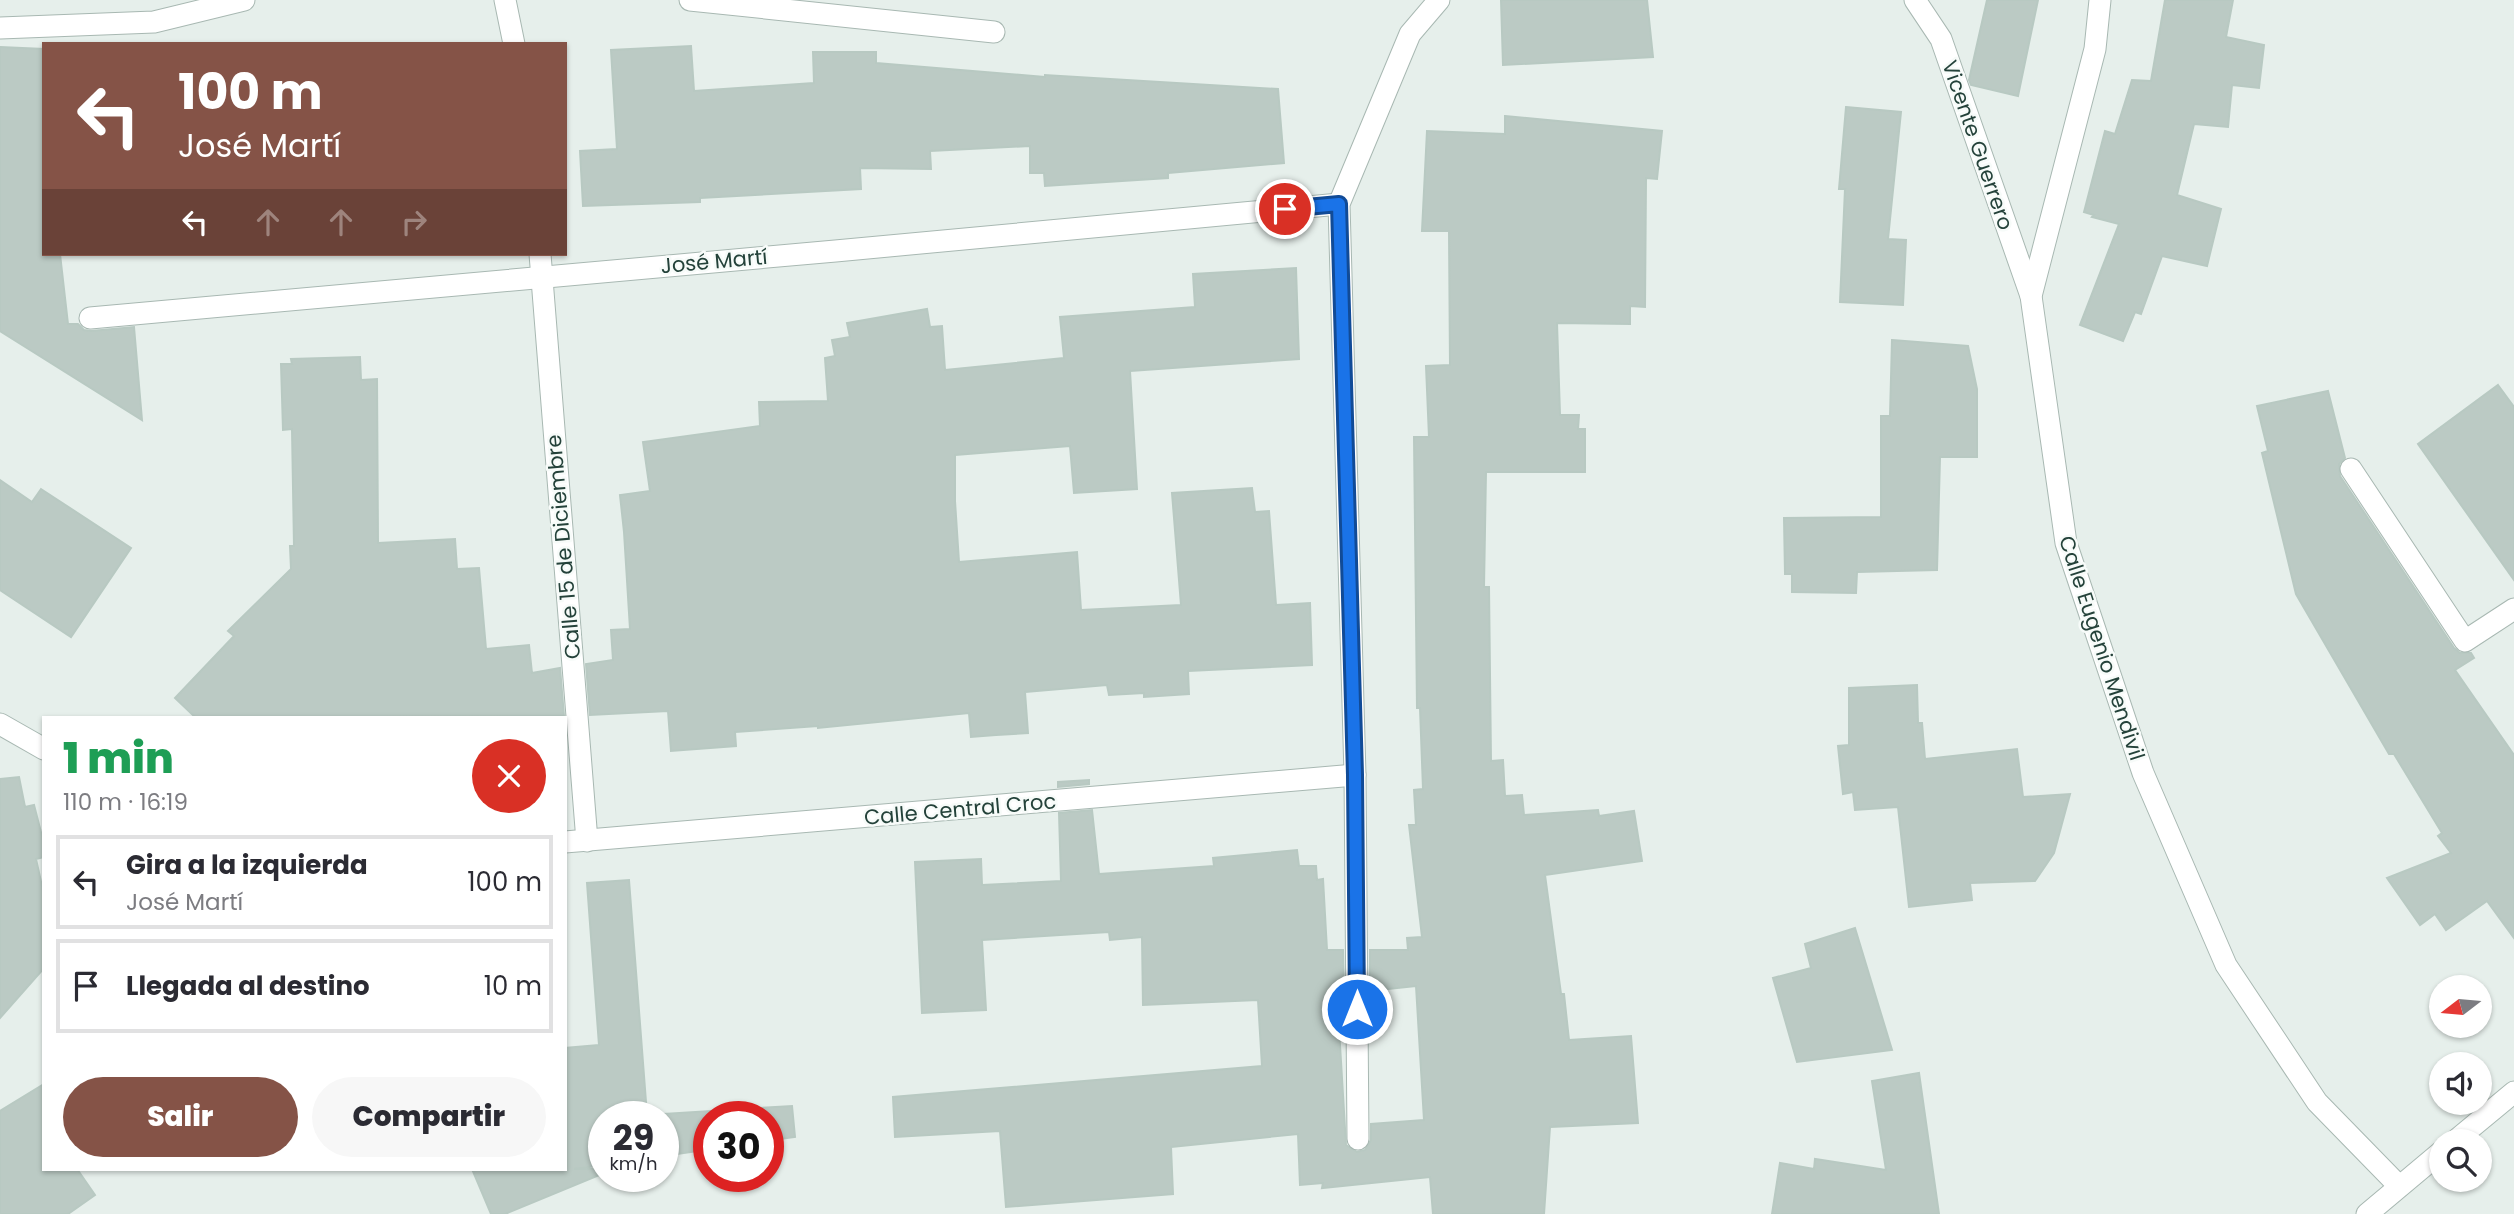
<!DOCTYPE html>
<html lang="es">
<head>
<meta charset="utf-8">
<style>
  :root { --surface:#fff; --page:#f7f7f7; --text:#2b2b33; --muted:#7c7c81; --line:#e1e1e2; --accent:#855347 }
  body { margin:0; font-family:Poppins,sans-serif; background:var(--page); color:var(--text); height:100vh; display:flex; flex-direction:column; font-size:26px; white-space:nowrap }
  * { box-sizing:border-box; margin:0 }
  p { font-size:23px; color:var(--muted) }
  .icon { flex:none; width:38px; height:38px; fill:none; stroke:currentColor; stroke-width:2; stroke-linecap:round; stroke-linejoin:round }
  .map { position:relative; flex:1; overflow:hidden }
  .drawer { position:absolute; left:42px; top:716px; width:525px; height:455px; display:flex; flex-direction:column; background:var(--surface); border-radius:0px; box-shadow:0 2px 5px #0004 }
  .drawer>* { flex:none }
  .hud { position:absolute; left:42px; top:42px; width:525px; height:214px; border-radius:0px; box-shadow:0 2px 5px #0004; background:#855347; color:#fff; overflow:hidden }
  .needle { width:46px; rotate:254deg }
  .fabs { position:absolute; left:2429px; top:975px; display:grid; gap:14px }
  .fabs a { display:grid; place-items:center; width:63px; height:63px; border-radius:50%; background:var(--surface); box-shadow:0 2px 5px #0004; font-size:35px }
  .speed { position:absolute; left:588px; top:1101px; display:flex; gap:14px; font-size:35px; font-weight:700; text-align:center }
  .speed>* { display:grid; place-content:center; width:91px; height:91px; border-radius:50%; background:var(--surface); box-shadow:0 2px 5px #0004; line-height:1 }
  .speed small { font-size:18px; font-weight:400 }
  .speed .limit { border:10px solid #d22; background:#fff; color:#111 }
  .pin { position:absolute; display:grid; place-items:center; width:60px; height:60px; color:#fff; margin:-30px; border:4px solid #fff; border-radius:50%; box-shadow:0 2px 7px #0007 }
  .me { position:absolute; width:77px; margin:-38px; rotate:0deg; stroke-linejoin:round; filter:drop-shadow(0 0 5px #0008) }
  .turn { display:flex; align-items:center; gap:24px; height:147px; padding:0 21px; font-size:32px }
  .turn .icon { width:91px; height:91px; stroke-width:2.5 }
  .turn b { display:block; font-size:49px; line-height:60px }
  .lanes { display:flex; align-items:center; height:66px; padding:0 21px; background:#0003; justify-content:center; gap:35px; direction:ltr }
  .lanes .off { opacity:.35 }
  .round { display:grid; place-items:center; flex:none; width:74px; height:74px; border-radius:37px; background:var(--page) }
  .summary { display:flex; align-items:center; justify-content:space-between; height:119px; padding:0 21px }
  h1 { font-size:42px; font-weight:800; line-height:52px; color:#1e9e55 }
  .cta { display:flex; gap:14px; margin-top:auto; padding:14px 21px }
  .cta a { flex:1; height:80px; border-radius:42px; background:var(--accent); color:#fff; font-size:28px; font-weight:800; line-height:80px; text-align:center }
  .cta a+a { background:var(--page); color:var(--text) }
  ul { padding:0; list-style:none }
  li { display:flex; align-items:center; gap:21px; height:94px; margin:0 14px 10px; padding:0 7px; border:4px solid var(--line); border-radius:0px }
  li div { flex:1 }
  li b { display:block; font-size:26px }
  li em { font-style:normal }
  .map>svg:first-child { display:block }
  .building { fill:#bbcac4; stroke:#b8c9c2; stroke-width:2 }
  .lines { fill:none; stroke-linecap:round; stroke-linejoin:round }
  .street-casing { stroke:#a8b8b2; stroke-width:23 }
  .street { stroke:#fff; stroke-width:21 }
  .route-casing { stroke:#114b97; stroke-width:18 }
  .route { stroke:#1a73e8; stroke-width:12 }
  .labels { text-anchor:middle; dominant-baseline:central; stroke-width:5; stroke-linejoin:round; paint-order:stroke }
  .street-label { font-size:21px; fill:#24423a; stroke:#f7fbf9 }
</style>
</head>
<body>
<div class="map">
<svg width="2514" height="1214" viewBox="0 0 2514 1214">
  <rect width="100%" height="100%" fill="#e6efeb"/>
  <!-- building -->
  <g class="building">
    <path d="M 1501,0 L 1647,0 L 1653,57 L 1503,65 Z"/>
    <path d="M 1987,0 L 2038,0 L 2018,96 L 1971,85 L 1969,80 Z"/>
    <path d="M 2165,0 L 2233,0 L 2226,37 L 2264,45 L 2259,88 L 2232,85 L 2228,127 L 2194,124 L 2177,195 L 2221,209 L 2207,266 L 2162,256 L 2141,314 L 2135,312 L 2123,341 L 2080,325 L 2119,224 L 2092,217 L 2094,215 L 2084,212 L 2105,131 L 2115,134 L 2132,80 L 2151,81 Z"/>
    <path d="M 691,46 L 694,91 L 814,83 L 813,52 L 876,52 L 876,63 L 1045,77 L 1045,75 L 1278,89 L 1284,163 L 1168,173 L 1168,178 L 1045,186 L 1044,173 L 1030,173 L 1030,146 L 930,151 L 931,169 L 860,168 L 861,189 L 700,198 L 700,202 L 583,206 L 580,151 L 617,149 L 611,50 Z"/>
    <path d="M 0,47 L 44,49 L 44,254 L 60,254 L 68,324 L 78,324 L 84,330 L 91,331 L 134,327 L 142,420 L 0,331 Z"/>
    <path d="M 1846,107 L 1901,112 L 1888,239 L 1906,240 L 1903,305 L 1840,302 L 1845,189 L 1839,189 Z"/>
    <path d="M 1505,116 L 1662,131 L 1657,179 L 1646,178 L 1645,307 L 1630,306 L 1630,324 L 1557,323 L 1560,415 L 1579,415 L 1578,429 L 1585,429 L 1585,472 L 1486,472 L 1484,587 L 1489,587 L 1491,761 L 1503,760 L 1505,796 L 1522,795 L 1524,815 L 1598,810 L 1599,816 L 1634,811 L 1642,861 L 1545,875 L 1561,994 L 1564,994 L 1569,1040 L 1631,1036 L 1638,1123 L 1550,1127 L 1544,1214 L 1433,1214 L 1430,1177 L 1322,1188 L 1323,1183 L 1300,1185 L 1298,1134 L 1171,1147 L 1173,1194 L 1006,1207 L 1000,1131 L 895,1137 L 893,1097 L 1262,1066 L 1258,1000 L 1143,1005 L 1142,937 L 1110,940 L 1109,932 L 982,940 L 986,1010 L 922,1013 L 915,862 L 981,859 L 982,885 L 1061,881 L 1059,813 L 1092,810 L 1099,874 L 1214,866 L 1213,858 L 1297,850 L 1299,866 L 1316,866 L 1317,880 L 1323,879 L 1327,950 L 1343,950 L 1344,994 L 1337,995 L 1346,1145 L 1357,1152 L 1365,1150 L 1371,1140 L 1371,1124 L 1424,1120 L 1416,986 L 1370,991 L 1370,950 L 1408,950 L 1407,938 L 1422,937 L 1409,825 L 1416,825 L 1414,790 L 1423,789 L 1420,708 L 1417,708 L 1414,437 L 1429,437 L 1426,366 L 1450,365 L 1449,231 L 1422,231 L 1427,131 L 1505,134 Z"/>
    <path d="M 1296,268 L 1299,359 L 1130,371 L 1137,489 L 1074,493 L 1070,446 L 955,455 L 955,501 L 959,562 L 1077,552 L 1081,610 L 1181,605 L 1172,493 L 1252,488 L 1255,512 L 1269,511 L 1276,605 L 1310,603 L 1312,665 L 1188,671 L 1189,694 L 1144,697 L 1144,693 L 1109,695 L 1107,685 L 1025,692 L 1028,733 L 996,735 L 971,737 L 969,713 L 818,728 L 818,726 L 735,732 L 736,746 L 671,751 L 668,711 L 590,715 L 586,664 L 613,660 L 611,630 L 630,629 L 624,532 L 620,495 L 650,491 L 643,442 L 760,426 L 759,402 L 828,401 L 825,358 L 835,356 L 832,340 L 850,337 L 847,323 L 927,309 L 930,327 L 942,326 L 945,370 L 1064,358 L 1060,317 L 1195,307 L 1193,274 Z"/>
    <path d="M 1892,340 L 1968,346 L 1977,389 L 1977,457 L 1940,457 L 1937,570 L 1857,572 L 1856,593 L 1792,592 L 1792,574 L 1785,574 L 1784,518 L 1881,517 L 1881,416 L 1890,416 Z"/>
    <path d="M 360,357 L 361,380 L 377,379 L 378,543 L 455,539 L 457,569 L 479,568 L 486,649 L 529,645 L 532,673 L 560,668 L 564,716 L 196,718 L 175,698 L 234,636 L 228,631 L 291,569 L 290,546 L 294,546 L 292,429 L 283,430 L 281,364 L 292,364 L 291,359 Z"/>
    <path d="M 2498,385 L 2514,407 L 2514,580 L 2418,444 Z"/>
    <path d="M 2328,391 L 2345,458 L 2339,464 L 2340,476 L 2454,648 L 2460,653 L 2471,653 L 2474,658 L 2455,670 L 2514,755 L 2514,938 L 2487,901 L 2446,930 L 2435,914 L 2420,925 L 2387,878 L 2451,853 L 2438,836 L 2442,833 L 2394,754 L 2389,754 L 2296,594 L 2262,453 L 2268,451 L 2257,406 Z"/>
    <path d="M 0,480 L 32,502 L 41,489 L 131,548 L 71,637 L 0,590 Z"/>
    <path d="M 1917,685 L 1918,723 L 1922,723 L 1925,759 L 2017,749 L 2023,797 L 2070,794 L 2054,853 L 2035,881 L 1970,883 L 1972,900 L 1909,907 L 1898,807 L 1855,810 L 1853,792 L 1843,794 L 1838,746 L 1849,745 L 1849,688 Z"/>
    <path d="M 19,777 L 25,807 L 34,805 L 44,844 L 44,857 L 36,859 L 44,895 L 44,968 L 0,1018 L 0,779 Z"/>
    <path d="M 1089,780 L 1089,784 L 1058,787 L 1058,782 Z"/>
    <path d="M 629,880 L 647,1115 L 792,1106 L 795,1137 L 780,1139 L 780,1149 L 768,1151 L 768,1116 L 709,1116 L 709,1157 L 704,1157 L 704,1150 L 663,1156 L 663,1116 L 604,1116 L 604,1165 L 574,1169 L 604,1169 L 604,1173 L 505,1214 L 491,1214 L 472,1169 L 565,1169 L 565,1048 L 599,1045 L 587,883 Z"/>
    <path d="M 1855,928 L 1892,1050 L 1797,1062 L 1773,978 L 1811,968 L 1805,944 Z"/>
    <path d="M 1919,1073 L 1939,1214 L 1772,1214 L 1780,1163 L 1814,1169 L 1815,1159 L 1886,1170 L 1872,1081 Z"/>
    <path d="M 44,1084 L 44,1169 L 77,1169 L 95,1195 L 68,1214 L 0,1214 L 0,1111 Z"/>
  </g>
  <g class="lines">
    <!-- street casing -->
    <g class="street-casing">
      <g id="street">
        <path d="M 505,0 L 514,44"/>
        <path d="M 690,0 L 994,32"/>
        <path d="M 1915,0 L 1941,39 L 2031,296"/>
        <path d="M 2100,0 L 2095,49 L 2031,296 L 2066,543 L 2143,773 L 2226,965 L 2317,1102 L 2399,1186"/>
        <path d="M 0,28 L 154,22 L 244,0"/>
        <path d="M 540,254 L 587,841"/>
        <path d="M 90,318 C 506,279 923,245 1339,204"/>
        <path d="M 2351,469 L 2465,641 L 2514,609"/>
        <path d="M 0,724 L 44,749"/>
        <path d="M 565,842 L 1355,775"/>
        <path d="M 1358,1139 L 1355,775 L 1339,204 L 1410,34 L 1439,0"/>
        <path d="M 2455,1141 L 2514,1092"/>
        <path d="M 2367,1214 L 2441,1152"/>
      </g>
    </g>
    <!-- street -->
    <use href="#street" class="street"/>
  </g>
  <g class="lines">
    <!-- route casing -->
    <g class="route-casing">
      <path id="route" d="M 1285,209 L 1339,204 L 1355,775 L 1357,1009"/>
    </g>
    <!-- route -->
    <use href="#route" class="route"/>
  </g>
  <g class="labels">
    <!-- street labels -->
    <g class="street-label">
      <text transform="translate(1978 145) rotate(71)">Vicente Guerrero</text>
      <text transform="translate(714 261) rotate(-5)">José Martí</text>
      <text transform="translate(563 547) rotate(-95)">Calle 15 de Diciembre</text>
      <text transform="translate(2102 648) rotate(72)">Calle Eugenio Mendivil</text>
      <text transform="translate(960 809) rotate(-5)">Calle Central Croc</text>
    </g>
  </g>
</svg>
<div class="fabs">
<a><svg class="needle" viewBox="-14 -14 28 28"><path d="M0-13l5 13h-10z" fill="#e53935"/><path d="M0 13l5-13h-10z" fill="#7c7c81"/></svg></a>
<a><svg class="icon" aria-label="sound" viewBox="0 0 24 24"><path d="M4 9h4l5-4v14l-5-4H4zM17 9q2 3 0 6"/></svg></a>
<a><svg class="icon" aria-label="search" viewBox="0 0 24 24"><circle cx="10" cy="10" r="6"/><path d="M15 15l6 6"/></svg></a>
</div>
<div class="speed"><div>29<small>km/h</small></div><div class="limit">30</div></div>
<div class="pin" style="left:1285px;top:209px;background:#d93025"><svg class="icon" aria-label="arrive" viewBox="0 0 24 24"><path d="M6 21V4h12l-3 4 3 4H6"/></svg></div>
<svg class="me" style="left:1357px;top:1009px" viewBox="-20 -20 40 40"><circle r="17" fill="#1a73e8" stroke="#fff" stroke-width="3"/><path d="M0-11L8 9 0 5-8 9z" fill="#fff"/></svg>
<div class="hud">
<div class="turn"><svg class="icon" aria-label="left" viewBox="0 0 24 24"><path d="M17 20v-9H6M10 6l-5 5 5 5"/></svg><div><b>100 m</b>José Martí</div></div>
<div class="lanes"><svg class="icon" aria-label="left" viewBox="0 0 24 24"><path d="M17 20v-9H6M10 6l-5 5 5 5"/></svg><svg class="icon off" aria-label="ahead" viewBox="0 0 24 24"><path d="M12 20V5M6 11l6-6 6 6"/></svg><svg class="icon off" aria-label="ahead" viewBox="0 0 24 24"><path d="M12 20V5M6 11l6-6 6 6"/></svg><svg class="icon off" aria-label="right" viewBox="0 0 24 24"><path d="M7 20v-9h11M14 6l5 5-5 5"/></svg></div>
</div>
<section class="drawer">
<div class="summary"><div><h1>1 min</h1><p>110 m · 16:19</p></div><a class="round" style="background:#d93025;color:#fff"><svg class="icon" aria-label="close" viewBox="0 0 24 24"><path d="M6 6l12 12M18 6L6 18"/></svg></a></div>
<ul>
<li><svg class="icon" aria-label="left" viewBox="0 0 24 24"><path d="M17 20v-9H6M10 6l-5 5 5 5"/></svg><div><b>Gira a la izquierda</b><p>José Martí</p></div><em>100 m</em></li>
<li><svg class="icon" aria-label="arrive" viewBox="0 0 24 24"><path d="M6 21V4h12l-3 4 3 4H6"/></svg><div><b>Llegada al destino</b></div><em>10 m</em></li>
</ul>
<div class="cta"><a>Salir</a><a>Compartir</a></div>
</section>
</div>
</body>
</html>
